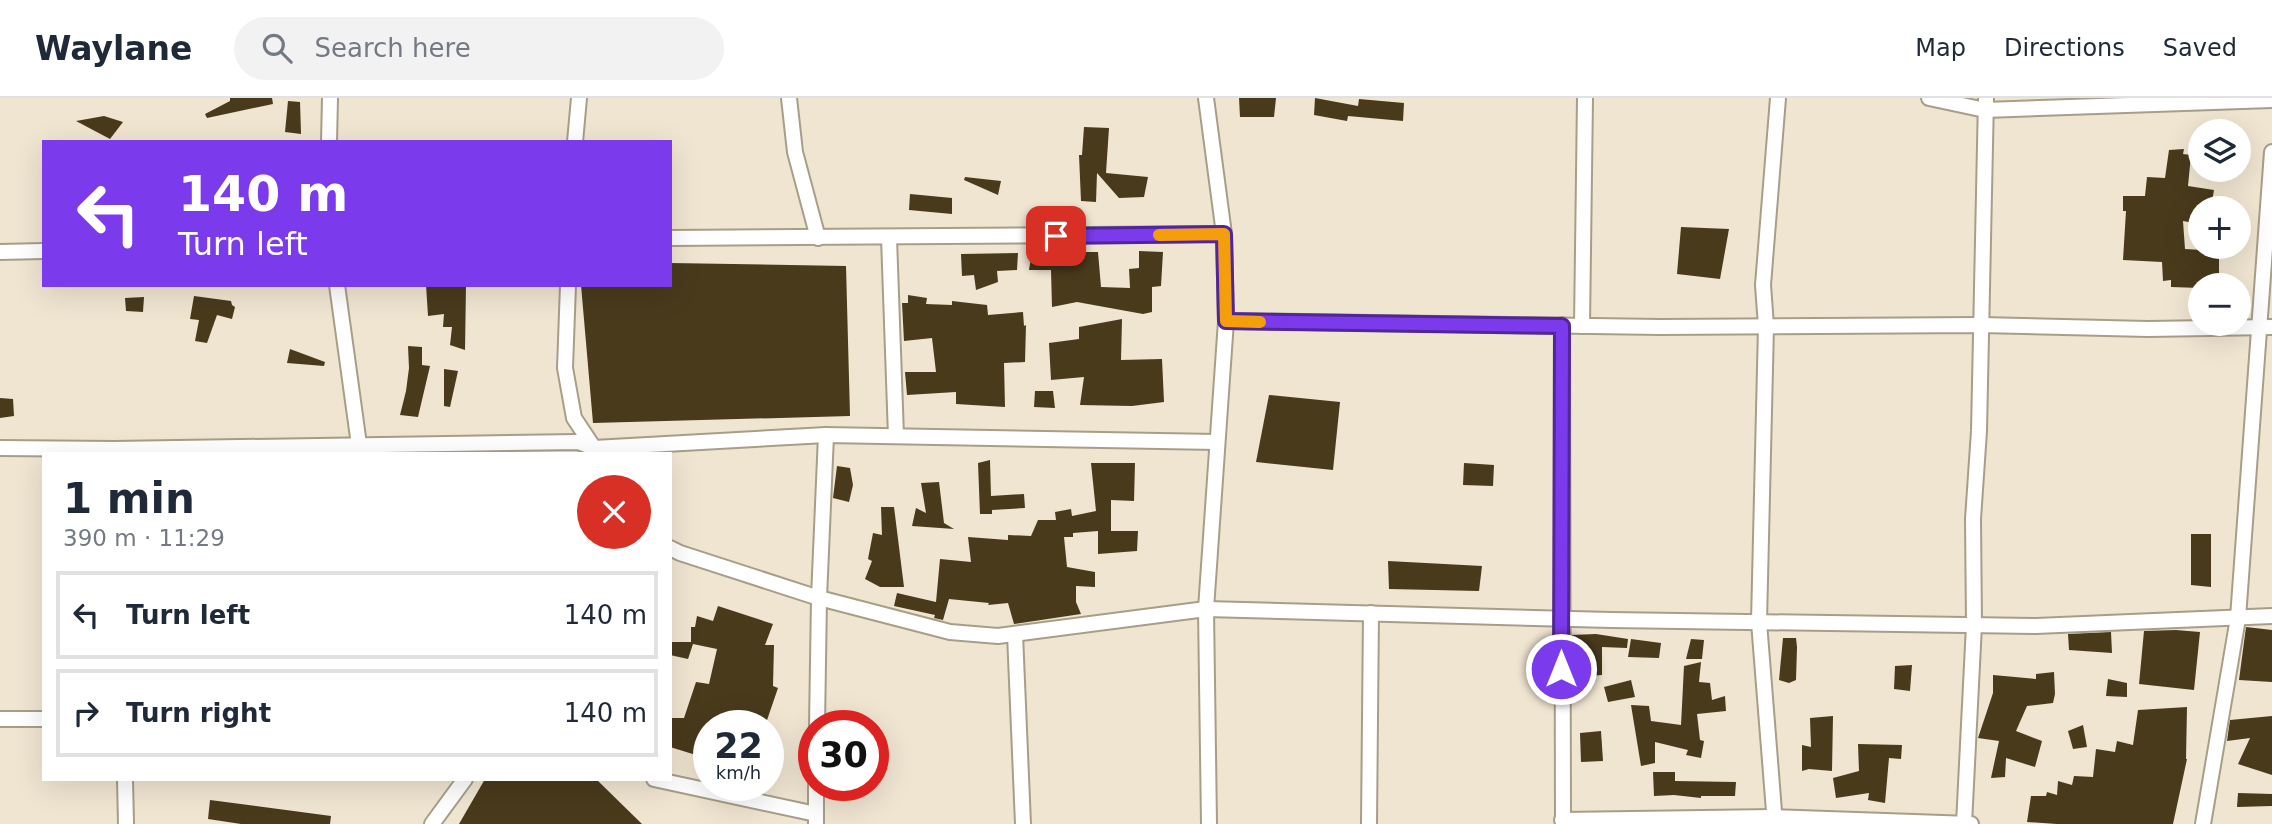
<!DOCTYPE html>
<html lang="en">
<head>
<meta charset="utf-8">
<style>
  :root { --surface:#fff; --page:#f2f2f3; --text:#1f2937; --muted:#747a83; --line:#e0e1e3 }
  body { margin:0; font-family:"DejaVu Sans",sans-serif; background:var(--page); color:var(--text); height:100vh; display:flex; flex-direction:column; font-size:26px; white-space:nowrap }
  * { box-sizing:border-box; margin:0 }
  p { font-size:23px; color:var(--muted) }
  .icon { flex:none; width:38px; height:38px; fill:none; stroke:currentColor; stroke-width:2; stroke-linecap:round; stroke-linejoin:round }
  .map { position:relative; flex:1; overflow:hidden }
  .sheet { position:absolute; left:42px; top:354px; width:630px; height:329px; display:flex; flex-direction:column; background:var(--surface); border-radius:0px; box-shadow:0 7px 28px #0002 }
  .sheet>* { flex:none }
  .guide { position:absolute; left:42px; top:42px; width:630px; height:147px; border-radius:0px; box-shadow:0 7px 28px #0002; background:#7c3aed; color:#fff; overflow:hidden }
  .buttons { position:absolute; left:2188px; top:21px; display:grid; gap:14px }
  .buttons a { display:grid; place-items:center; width:63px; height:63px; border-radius:50%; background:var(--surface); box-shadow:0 7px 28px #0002; font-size:35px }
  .speed { position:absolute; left:693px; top:612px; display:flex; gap:14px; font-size:35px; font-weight:700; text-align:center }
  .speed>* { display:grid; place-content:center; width:91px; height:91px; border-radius:50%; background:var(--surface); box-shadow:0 7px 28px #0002; line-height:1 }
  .speed small { font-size:18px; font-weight:400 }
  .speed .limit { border:10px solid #d22; background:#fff; color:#111 }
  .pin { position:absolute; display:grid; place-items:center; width:60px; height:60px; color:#fff; margin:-30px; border-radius:14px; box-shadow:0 4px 10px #0006 }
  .me { position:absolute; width:77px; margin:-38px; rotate:0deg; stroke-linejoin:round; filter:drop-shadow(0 0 5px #0008) }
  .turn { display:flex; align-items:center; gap:24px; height:147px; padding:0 21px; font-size:32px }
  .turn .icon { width:91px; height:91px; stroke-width:2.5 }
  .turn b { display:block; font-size:49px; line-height:60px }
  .round { display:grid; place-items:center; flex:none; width:74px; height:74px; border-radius:37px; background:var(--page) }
  .head { display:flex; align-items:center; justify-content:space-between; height:119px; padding:0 21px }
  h1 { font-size:42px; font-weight:700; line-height:52px }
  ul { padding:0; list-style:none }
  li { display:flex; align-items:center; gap:21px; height:88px; margin:0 14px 10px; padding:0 7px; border:4px solid var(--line); border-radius:0px }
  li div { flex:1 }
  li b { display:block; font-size:26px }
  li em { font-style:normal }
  header { display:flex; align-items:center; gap:42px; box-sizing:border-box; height:98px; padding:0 35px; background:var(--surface); border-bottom:2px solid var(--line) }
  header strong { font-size:33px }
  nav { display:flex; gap:38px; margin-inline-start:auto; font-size:24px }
  .search { width:490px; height:63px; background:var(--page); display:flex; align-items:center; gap:18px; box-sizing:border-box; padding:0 24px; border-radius:38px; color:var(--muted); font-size:26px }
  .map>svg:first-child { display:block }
  .building { fill:#493a1c }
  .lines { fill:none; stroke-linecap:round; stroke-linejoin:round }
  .minor-casing { stroke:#a79e8a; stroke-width:18 }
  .minor { stroke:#fff; stroke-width:14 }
  .route-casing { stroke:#51269a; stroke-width:18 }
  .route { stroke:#7c3aed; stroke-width:12 }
  .slow { stroke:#f59e0b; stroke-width:12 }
</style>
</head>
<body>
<header>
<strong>Waylane</strong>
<div class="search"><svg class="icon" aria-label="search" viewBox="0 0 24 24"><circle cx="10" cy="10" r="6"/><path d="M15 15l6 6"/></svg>Search here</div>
<nav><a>Map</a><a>Directions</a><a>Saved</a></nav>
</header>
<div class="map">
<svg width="2272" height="726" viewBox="0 0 2272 726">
  <rect width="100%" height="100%" fill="#f0e5d1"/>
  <!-- building -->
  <g class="building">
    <path d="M 230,0 L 272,0 L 273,6 L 207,20 L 205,16 L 230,3 Z"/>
    <path d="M 1239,0 L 1276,0 L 1274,19 L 1240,19 Z"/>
    <path d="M 1315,0 L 1358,8 L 1359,1 L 1404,5 L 1403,23 L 1348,18 L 1347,23 L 1314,17 Z"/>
    <path d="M 288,3 L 300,4 L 301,36 L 285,34 Z"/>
    <path d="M 104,18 L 123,24 L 110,41 L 76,23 Z"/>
    <path d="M 1084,29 L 1109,30 L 1106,75 L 1148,79 L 1144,99 L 1119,100 L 1097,75 L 1096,104 L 1081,103 L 1079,57 L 1082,57 Z"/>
    <path d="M 2184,51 L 2183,56 L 2191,57 L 2188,88 L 2214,92 L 2211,110 L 2200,110 L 2200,126 L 2183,123 L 2185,151 L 2219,153 L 2219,187 L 2200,187 L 2200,190 L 2171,189 L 2171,182 L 2163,183 L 2162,164 L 2123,162 L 2126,113 L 2123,113 L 2123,98 L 2145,98 L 2147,79 L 2165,80 L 2169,52 Z"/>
    <path d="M 965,79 L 1001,83 L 998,97 L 964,82 Z"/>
    <path d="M 910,96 L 952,100 L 952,116 L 909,112 Z"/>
    <path d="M 1681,129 L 1729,131 L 1720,181 L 1677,176 Z"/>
    <path d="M 1139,153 L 1163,154 L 1161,188 L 1152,189 L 1152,214 L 1143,216 L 1077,204 L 1052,209 L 1051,172 L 1029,172 L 1032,154 L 1098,154 L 1101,189 L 1130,190 L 1129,171 L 1139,170 Z"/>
    <path d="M 1018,155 L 1017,172 L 997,173 L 998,184 L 976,192 L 974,177 L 962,178 L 961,156 Z"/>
    <path d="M 670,165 L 846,168 L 850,318 L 593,325 L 581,187 L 670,187 Z"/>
    <path d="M 426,187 L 466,187 L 465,252 L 450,247 L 452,229 L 443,229 L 444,216 L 428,218 Z"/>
    <path d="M 908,197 L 927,200 L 926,206 L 952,207 L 952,203 L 987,207 L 988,217 L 1023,214 L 1024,228 L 1026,227 L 1025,264 L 1004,265 L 1005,309 L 956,306 L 956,294 L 907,297 L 905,274 L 936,274 L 932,240 L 904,243 L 902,205 L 908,205 Z"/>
    <path d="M 194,198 L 231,203 L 232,207 L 235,209 L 232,221 L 217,217 L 207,245 L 195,243 L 199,222 L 190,221 Z"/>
    <path d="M 144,199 L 143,214 L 126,213 L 125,200 Z"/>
    <path d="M 1122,221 L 1121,262 L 1162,261 L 1164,304 L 1132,308 L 1080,307 L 1084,279 L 1051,282 L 1049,245 L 1079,241 L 1079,229 Z"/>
    <path d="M 408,248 L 422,249 L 422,267 L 430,268 L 418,319 L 400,317 L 406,293 L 409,270 Z"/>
    <path d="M 290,251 L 325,264 L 324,268 L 287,265 Z"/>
    <path d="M 444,271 L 458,273 L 450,309 L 444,308 Z"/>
    <path d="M 1035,293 L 1053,293 L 1055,310 L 1034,309 Z"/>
    <path d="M 1269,297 L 1340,304 L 1333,372 L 1256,364 Z"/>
    <path d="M 0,300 L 13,301 L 14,318 L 0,320 Z"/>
    <path d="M 990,362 L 991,398 L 1024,396 L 1025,410 L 992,412 L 992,416 L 980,416 L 978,365 Z"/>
    <path d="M 1091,365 L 1135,365 L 1134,403 L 1111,402 L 1111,433 L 1138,433 L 1137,453 L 1098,456 L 1098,433 L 1073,435 L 1073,439 L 1064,439 L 1067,469 L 1095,474 L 1095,489 L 1076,488 L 1076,504 L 1081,516 L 1014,526 L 1008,505 L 988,507 L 989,505 L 949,501 L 943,522 L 934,520 L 935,517 L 894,508 L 897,495 L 936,504 L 940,461 L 971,464 L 968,439 L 1008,442 L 1008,437 L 1031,438 L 1038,422 L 1056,422 L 1055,414 L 1071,411 L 1072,418 L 1096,413 Z"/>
    <path d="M 1464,365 L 1494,367 L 1493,388 L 1463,387 Z"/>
    <path d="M 837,368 L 850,370 L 853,387 L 849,404 L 833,400 Z"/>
    <path d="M 939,384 L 944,425 L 954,431 L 912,428 L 916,410 L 926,415 L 921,385 Z"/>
    <path d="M 881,409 L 894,409 L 904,489 L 880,489 L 865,481 L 872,463 L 868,461 L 873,435 L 882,437 Z"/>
    <path d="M 2191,436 L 2211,436 L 2211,489 L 2191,487 Z"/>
    <path d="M 1388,463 L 1482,468 L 1479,493 L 1389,491 Z"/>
    <path d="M 718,508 L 773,526 L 765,547 L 774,547 L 773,588 L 778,590 L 765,628 L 709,628 L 709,661 L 670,649 L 670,620 L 684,620 L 696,584 L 709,586 L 717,551 L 693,546 L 688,561 L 670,557 L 670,544 L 691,544 L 691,529 L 695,529 L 697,518 L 713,523 Z"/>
    <path d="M 2246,529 L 2272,532 L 2272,584 L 2239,582 Z"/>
    <path d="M 2176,532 L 2200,534 L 2194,592 L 2139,586 L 2144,533 Z"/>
    <path d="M 2111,534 L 2112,555 L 2069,552 L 2068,536 Z"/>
    <path d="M 1596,536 L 1628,541 L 1627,550 L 1602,549 L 1602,577 L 1588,578 L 1587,566 L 1572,567 L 1572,537 Z"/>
    <path d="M 1783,540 L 1796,540 L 1797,549 L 1796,582 L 1789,585 L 1779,582 Z"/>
    <path d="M 1631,541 L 1661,545 L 1659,560 L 1628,559 Z"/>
    <path d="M 1691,541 L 1704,542 L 1702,561 L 1686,561 Z"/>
    <path d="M 1701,564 L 1699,584 L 1710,585 L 1712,602 L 1725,598 L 1726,613 L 1697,616 L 1700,642 L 1704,643 L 1701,660 L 1686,657 L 1688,652 L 1655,644 L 1655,665 L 1641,668 L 1631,607 L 1649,608 L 1651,623 L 1681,627 L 1684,568 Z"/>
    <path d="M 1912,567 L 1910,593 L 1894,591 L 1895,568 Z"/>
    <path d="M 2054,574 L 2055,596 L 2053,605 L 2027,608 L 2016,633 L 2042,643 L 2035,669 L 2006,660 L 2005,679 L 1991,680 L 1999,643 L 1978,640 L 1993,595 L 1993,577 L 2036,581 L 2036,576 Z"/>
    <path d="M 2108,581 L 2127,585 L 2127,599 L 2106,598 Z"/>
    <path d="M 1631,582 L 1635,599 L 1608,604 L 1604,589 Z"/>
    <path d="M 2187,609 L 2186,661 L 2187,661 L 2173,726 L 2057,726 L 2027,724 L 2031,698 L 2046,698 L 2047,694 L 2057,697 L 2058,683 L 2072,687 L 2074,678 L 2093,679 L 2096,651 L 2115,654 L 2117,643 L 2133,647 L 2138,612 Z"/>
    <path d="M 1833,618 L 1832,673 L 1809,671 L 1802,673 L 1802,647 L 1811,649 L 1810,620 Z"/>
    <path d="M 2272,618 L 2272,677 L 2238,666 L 2250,640 L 2227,643 L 2230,622 Z"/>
    <path d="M 2083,627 L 2087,649 L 2073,651 L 2068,633 Z"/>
    <path d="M 1601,633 L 1603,663 L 1581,664 L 1580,635 Z"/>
    <path d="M 1858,646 L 1902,647 L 1901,661 L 1889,660 L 1885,705 L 1868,702 L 1869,695 L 1836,700 L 1833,680 L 1859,673 Z"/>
    <path d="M 1653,674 L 1675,674 L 1675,683 L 1736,684 L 1735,698 L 1701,698 L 1701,700 L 1674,697 L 1654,698 Z"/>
    <path d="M 485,681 L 596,681 L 642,726 L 459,726 Z"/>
    <path d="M 2238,695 L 2272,696 L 2272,708 L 2237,709 Z"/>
    <path d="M 210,702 L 331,718 L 330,726 L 241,726 L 208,721 Z"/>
  </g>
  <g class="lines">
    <!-- minor casing -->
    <g class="minor-casing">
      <g id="minor">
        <path d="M 789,0 L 795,54 L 818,140"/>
        <path d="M 1206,0 L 1224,136 L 1226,223 L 1206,511 L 1209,726"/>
        <path d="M 1929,0 L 1985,12 L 2272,2"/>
        <path d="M 329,44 L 330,0"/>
        <path d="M 575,44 L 579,0"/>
        <path d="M 670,140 L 1224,136"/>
        <path d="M 889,140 L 896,338"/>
        <path d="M 0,154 L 44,153"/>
        <path d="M 337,187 L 360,354"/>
        <path d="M 568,187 L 565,270 L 574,320 L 594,350"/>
        <path d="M 1226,223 L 1660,229 L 1981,227 L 2148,231 L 2272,229"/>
        <path d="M 1562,227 L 1563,726"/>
        <path d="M 1582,228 L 1585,0"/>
        <path d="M 0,350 L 114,351 L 578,344 L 594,350 L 826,337 L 1217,344"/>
        <path d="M 670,450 L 680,455 L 819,500 L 950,534 L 998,538 L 1206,511 L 1611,522 L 2036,528 L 2272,518"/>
        <path d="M 1015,536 L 1023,726"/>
        <path d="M 0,621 L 44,621"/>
        <path d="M 817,628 L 819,500 L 826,337"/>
        <path d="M 125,681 L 126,726"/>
        <path d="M 654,681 L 816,716"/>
        <path d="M 1562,722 L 1773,719 L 1971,726"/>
        <path d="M 816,725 L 816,688"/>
        <path d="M 432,726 L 465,681"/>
        <path d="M 1369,726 L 1371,515"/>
        <path d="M 1775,726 L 1759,524 L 1766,228 L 1763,187 L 1778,0"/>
        <path d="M 1964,726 L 1974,527 L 1973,421 L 1979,333 L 1986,0"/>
        <path d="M 2203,726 L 2238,520 L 2272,54"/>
      </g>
    </g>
    <!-- minor -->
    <use href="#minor" class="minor"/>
  </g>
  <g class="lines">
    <!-- route casing -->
    <g class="route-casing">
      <path id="route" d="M 1056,138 L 1224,136 L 1226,223 L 1562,228 L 1561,571"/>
    </g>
    <!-- route -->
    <use href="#route" class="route"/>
    <!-- slow -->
    <path class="slow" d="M 1159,137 L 1224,136 L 1226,223 L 1260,224"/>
  </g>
</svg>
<div class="buttons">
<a><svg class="icon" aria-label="layers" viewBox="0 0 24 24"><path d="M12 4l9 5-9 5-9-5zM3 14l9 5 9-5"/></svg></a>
<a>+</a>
<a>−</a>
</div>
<div class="speed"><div>22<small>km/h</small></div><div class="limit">30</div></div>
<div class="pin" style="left:1056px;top:138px;background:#d93025"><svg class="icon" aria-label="arrive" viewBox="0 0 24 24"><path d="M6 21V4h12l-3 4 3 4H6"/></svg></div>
<svg class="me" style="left:1561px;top:571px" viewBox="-20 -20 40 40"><circle r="17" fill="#7c3aed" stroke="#fff" stroke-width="3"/><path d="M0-11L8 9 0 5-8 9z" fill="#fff"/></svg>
<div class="guide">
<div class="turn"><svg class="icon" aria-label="left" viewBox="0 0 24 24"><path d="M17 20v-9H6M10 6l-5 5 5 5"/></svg><div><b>140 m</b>Turn left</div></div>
</div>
<section class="sheet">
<div class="head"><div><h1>1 min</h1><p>390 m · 11:29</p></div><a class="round" style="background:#d93025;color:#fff"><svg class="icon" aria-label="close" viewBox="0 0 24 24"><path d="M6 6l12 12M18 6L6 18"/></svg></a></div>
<ul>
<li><svg class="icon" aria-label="left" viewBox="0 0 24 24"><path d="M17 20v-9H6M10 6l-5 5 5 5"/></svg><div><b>Turn left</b></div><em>140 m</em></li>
<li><svg class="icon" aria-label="right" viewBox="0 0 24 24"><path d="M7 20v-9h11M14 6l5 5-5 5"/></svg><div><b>Turn right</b></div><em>140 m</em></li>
</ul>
</section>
</div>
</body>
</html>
